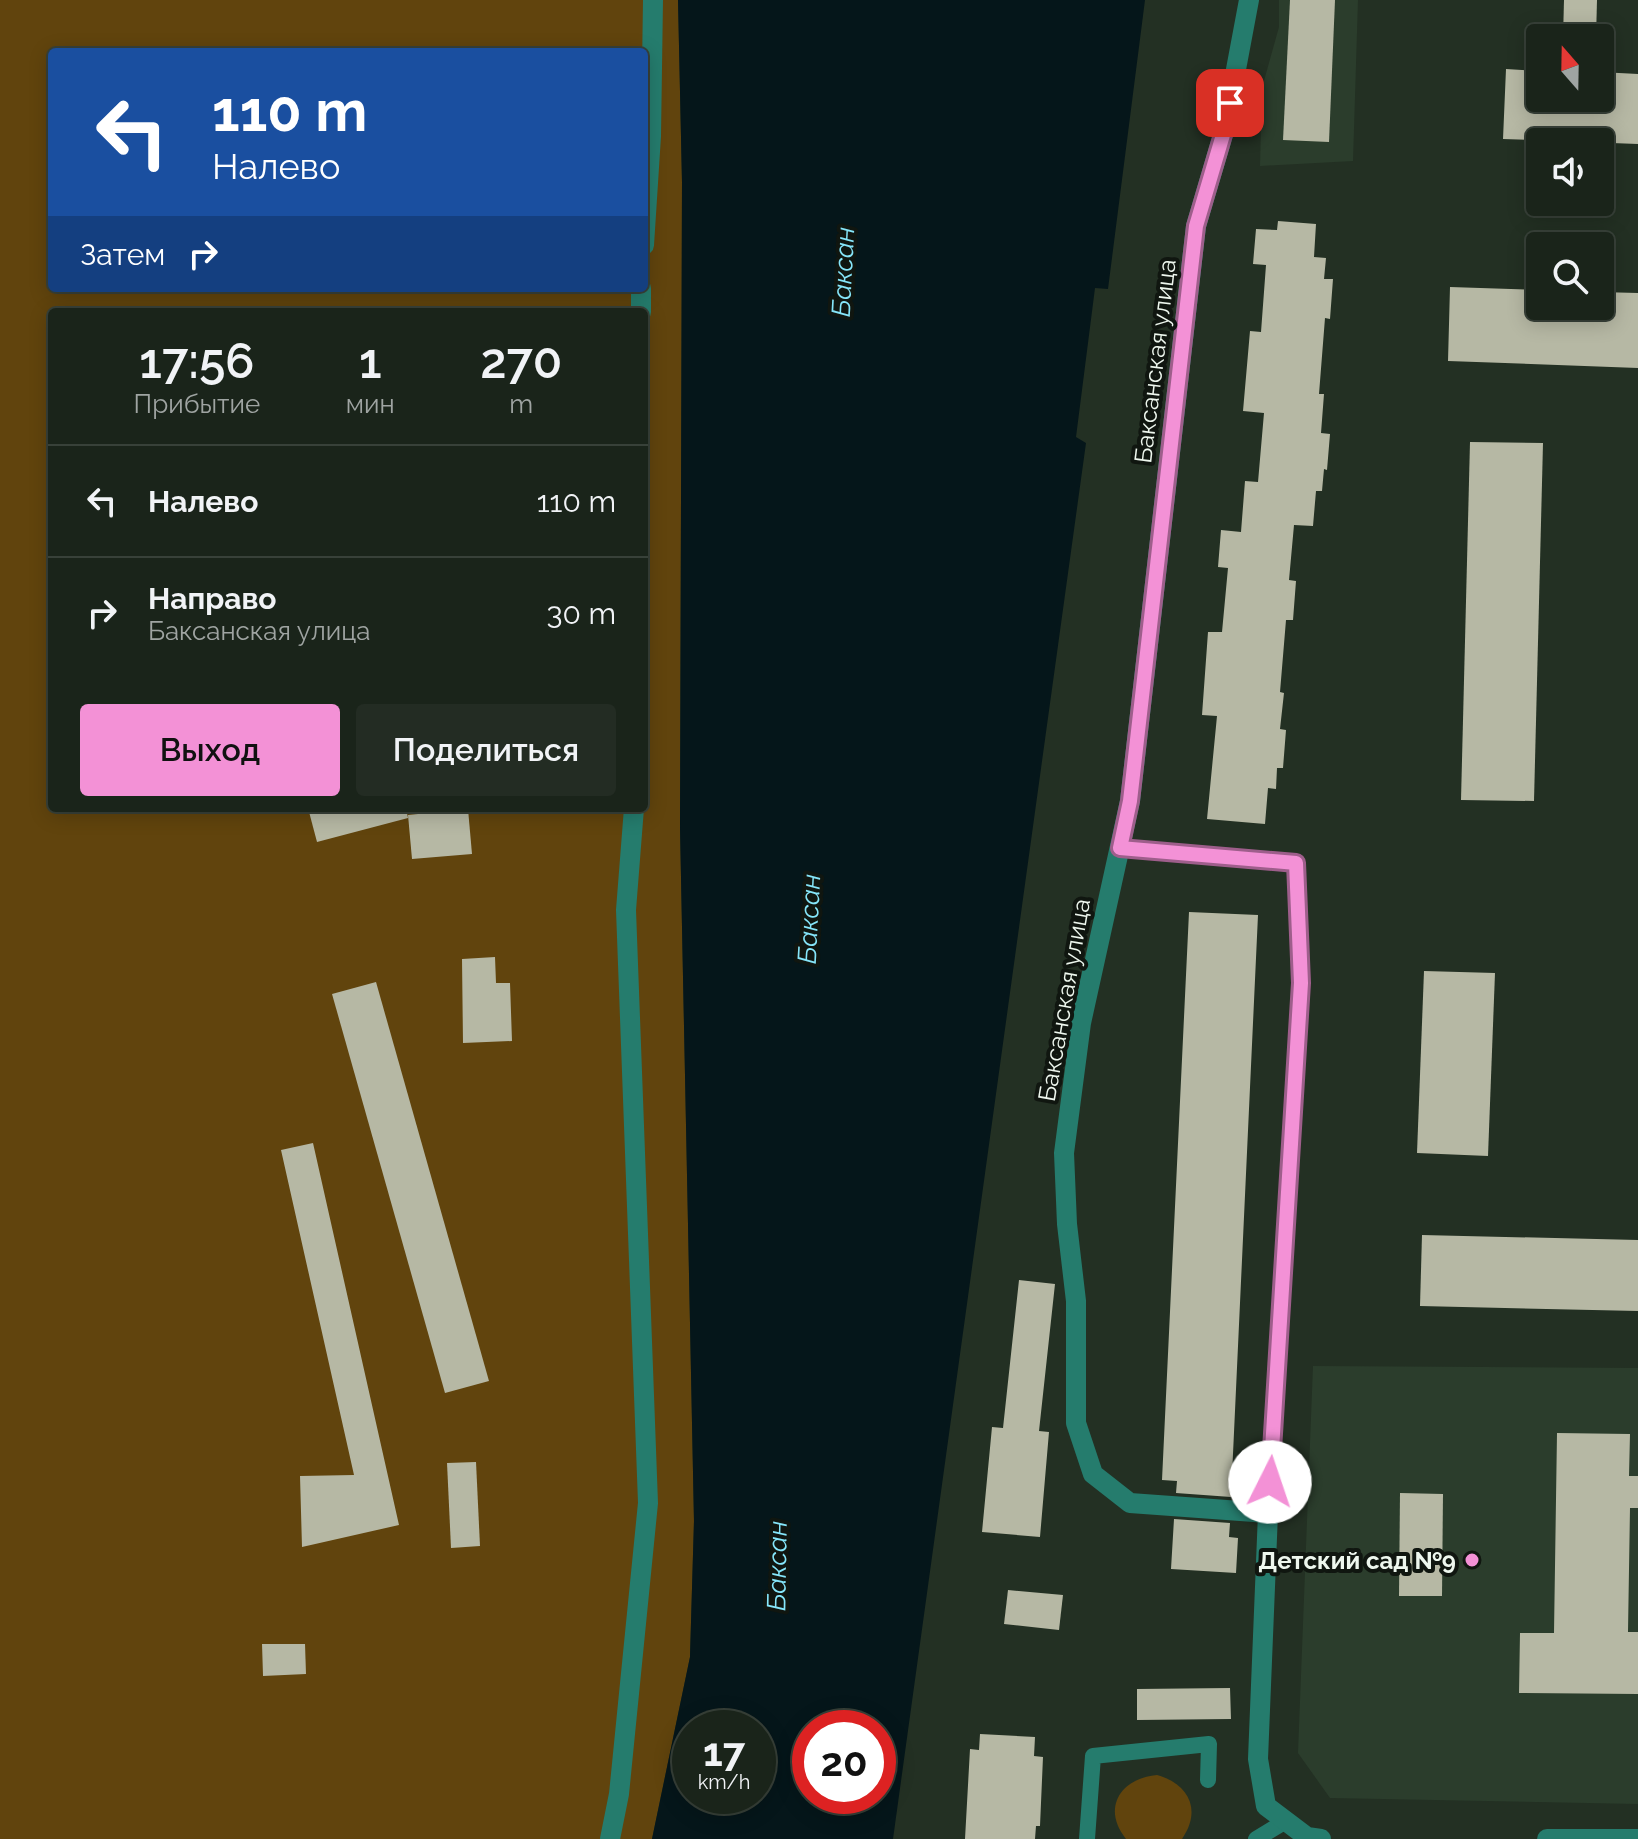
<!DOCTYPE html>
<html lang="ru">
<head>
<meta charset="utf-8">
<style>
  :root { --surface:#1a241a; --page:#232c23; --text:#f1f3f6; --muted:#9fa4a2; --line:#384139; --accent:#f391d6 }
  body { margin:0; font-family:Raleway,sans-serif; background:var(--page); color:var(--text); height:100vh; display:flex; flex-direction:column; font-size:30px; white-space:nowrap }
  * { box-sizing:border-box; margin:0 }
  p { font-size:26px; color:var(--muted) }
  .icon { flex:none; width:44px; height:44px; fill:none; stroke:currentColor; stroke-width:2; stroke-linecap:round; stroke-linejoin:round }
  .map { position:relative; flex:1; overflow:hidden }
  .sheet { position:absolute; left:48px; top:308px; width:600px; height:504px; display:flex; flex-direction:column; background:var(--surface); border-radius:8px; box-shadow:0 4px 20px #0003,0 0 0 2px var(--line) }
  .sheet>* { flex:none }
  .guide { position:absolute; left:48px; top:48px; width:600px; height:244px; border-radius:8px; box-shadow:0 4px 20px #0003,0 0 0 2px var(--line); background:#1a4fa0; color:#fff; overflow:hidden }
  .needle { width:52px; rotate:340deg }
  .controls { position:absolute; left:1526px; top:24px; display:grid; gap:16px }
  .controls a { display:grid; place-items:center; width:88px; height:88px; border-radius:8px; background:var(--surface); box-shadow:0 4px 20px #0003,0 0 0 2px var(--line); font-size:40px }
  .speed { position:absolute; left:672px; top:1710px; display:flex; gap:16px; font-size:40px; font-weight:700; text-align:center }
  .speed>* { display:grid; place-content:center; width:104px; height:104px; border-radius:50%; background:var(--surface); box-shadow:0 4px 20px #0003,0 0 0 2px var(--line); line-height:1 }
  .speed small { font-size:20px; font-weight:400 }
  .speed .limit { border:12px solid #d22; background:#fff; color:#111 }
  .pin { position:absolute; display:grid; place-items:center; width:68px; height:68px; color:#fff; margin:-34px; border-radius:16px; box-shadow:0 4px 12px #0006 }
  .me { position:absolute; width:88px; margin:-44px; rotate:4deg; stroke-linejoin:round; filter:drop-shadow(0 0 6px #0008) }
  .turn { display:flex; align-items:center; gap:28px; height:168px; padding:0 32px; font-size:36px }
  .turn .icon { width:104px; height:104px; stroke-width:2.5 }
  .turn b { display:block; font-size:56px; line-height:68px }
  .then { display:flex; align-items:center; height:76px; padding:0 32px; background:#0003; gap:16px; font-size:30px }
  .eta { display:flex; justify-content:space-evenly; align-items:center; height:136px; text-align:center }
  .eta b { font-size:48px; font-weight:600; line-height:56px }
  .action { display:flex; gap:16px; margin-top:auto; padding:16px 32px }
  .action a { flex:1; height:92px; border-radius:8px; background:var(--accent); color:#111; font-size:32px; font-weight:600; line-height:92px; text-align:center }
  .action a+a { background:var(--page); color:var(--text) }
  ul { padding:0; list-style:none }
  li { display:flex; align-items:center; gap:24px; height:112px; padding:0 32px; border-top:2px solid var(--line) }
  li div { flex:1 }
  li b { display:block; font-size:30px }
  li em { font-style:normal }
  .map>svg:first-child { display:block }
  .built { fill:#2b3d2c }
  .green { fill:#61440d; fill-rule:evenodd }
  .water { fill:#05161a; fill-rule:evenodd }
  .building { fill:#b6b8a4 }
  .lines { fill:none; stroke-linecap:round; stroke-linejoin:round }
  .lane { stroke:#257c6d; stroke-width:16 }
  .street { stroke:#257c6d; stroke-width:20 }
  .route-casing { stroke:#9e5e8b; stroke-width:20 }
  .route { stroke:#f391d6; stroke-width:14 }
  .poi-dot { fill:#f391d6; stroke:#101610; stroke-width:3 }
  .labels { text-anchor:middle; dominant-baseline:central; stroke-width:8; stroke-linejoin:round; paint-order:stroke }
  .street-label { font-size:24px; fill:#eef7ee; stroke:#101610 }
  .poi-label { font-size:24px; font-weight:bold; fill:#eef7ee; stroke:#101610; text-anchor:end }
  .water-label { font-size:26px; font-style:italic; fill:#86e6fa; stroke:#101610 }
</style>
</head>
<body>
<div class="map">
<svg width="1638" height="1839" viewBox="0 0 1638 1839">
  <rect width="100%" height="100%" fill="#233023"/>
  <!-- built -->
  <g class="built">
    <path d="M 1279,0 L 1358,0 L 1353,161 L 1260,166 L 1262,88 L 1279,27 Z"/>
    <path d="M 1313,1366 L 1638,1368 L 1638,1804 L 1330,1798 L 1298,1753 Z"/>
  </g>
  <!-- green -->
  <g class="green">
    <path d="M 0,0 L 678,0 L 682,182 L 680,827 L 694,1521 L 690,1657 L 652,1839 L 0,1839 ZM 52,52 L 644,52 L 644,288 L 52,288 ZM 52,312 L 644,312 L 644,808 L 52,808 Z"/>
    <path d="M 1157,1775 C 1189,1784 1202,1810 1182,1839 L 1126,1839 C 1101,1808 1121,1778 1157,1775 Z"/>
  </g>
  <!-- water -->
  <path class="water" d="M 678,0 L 1145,0 L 1108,289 L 1095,288 L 1076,437 L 1086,443 L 893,1839 L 652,1839 L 690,1657 L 694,1521 L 680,827 L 682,182 ZM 690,1728 L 758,1728 L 758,1796 L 690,1796 ZM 810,1728 L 878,1728 L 878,1796 L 810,1796 Z"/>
  <!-- building -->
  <g class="building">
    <path d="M 1290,0 L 1335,0 L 1329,142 L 1283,140 Z"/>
    <path d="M 1564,0 L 1597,0 L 1596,38 L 1563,38 Z"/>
    <path d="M 1506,69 L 1540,71 L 1540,98 L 1600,98 L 1600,72 L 1638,74 L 1638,144 L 1503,139 Z"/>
    <path d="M 1278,221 L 1316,224 L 1314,257 L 1326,258 L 1324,279 L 1333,279 L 1330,319 L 1325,318 L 1319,394 L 1324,394 L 1321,433 L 1330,434 L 1327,470 L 1324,469 L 1322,491 L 1316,491 L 1313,526 L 1294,525 L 1289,580 L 1296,581 L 1293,620 L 1286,620 L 1280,692 L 1284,693 L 1280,729 L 1286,730 L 1283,768 L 1277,768 L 1276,789 L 1268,788 L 1265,824 L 1207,819 L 1217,716 L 1202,715 L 1208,632 L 1222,632 L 1228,568 L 1218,567 L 1221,530 L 1241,532 L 1245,481 L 1258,482 L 1264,413 L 1243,411 L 1250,331 L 1261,332 L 1266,265 L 1253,264 L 1256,229 L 1277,230 Z"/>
    <path d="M 1450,287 L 1540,290 L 1540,306 L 1600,306 L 1600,292 L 1638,293 L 1638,368 L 1448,361 Z"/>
    <path d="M 1470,442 L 1543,443 L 1534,801 L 1461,800 Z"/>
    <path d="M 308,808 L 406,808 L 408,818 L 317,842 Z"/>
    <path d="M 468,809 L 472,854 L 412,859 L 408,815 Z"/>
    <path d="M 1189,912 L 1258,915 L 1231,1497 L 1176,1493 L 1177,1481 L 1162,1480 Z"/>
    <path d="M 495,957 L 496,983 L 510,983 L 512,1041 L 463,1043 L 462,959 Z"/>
    <path d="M 1424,971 L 1495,973 L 1488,1156 L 1417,1153 Z"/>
    <path d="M 376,982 L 489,1381 L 445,1393 L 332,994 Z"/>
    <path d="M 313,1143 L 399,1525 L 302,1547 L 300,1476 L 354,1475 L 281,1150 Z"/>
    <path d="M 1422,1235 L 1638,1240 L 1638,1311 L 1420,1306 Z"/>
    <path d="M 1019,1280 L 1055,1284 L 1039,1431 L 1049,1432 L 1040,1537 L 982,1532 L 992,1427 L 1003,1428 Z"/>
    <path d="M 1557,1433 L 1630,1434 L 1629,1476 L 1638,1476 L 1638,1508 L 1630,1508 L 1628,1632 L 1638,1632 L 1638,1694 L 1519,1693 L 1520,1633 L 1554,1633 Z"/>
    <path d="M 476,1462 L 480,1546 L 451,1548 L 447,1463 Z"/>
    <path d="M 1400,1493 L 1443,1494 L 1442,1596 L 1399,1596 Z"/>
    <path d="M 1174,1519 L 1230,1523 L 1229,1537 L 1238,1538 L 1236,1573 L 1171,1569 Z"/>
    <path d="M 1008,1590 L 1063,1595 L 1059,1630 L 1004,1624 Z"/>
    <path d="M 262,1644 L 305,1644 L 306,1674 L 263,1676 Z"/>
    <path d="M 1230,1688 L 1231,1719 L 1137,1720 L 1137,1689 Z"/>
    <path d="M 980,1734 L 1035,1737 L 1034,1756 L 1043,1757 L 1040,1826 L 1036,1826 L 1035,1839 L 965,1839 L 970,1749 L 979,1750 Z"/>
  </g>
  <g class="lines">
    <!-- lane -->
    <g class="lane">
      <path d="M 1120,848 L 1296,863 L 1301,983 L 1268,1513"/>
      <path d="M 1087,1839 L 1093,1756 L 1209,1744 L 1208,1780"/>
      <path d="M 1256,1839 L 1286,1821"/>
    </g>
    <!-- street -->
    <g class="street">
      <path d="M 1249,0 L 1225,128 L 1196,226 L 1130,801 L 1081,1023 L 1064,1153 L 1067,1224 L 1076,1301 L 1076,1423 L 1093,1474 L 1130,1503 L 1268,1513 L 1258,1759 L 1266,1806 L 1307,1837 L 1321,1839"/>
      <path d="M 644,245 L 651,136 L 653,0"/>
      <path d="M 641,312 L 641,288"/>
      <path d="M 610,1839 L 619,1794 L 648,1503 L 626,910 L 634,808"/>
      <path d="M 1547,1839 L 1638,1839"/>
    </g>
  </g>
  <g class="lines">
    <!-- route casing -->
    <g class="route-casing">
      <path id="route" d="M 1230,103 L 1225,128 L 1196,226 L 1130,801 L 1120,848 L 1296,863 L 1301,983 L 1270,1482"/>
    </g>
    <!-- route -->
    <use href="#route" class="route"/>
  </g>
  <!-- markers -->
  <circle class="poi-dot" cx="1472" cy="1560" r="8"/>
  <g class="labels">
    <!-- street labels -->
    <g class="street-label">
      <text transform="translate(1155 361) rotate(-83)">Баксанская улица</text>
      <text transform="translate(1064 1000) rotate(-80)">Баксанская улица</text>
    </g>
    <!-- poi labels -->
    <g class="poi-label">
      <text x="1456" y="1560">Детский сад №9</text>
    </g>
    <!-- water labels -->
    <g class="water-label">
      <text transform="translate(843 272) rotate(-87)">Баксан</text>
      <text transform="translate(809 919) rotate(-87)">Баксан</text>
      <text transform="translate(777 1566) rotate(-89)">Баксан</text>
    </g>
  </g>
</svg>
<div class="controls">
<a><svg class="needle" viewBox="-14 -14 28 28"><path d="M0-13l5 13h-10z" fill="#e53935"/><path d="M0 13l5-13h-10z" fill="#9fa4a2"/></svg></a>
<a><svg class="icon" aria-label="sound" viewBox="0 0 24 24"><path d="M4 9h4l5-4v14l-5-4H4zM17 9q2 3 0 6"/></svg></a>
<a><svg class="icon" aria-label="search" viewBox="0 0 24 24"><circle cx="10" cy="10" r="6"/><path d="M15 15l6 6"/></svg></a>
</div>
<div class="speed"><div>17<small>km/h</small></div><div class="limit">20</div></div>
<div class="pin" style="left:1230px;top:103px;background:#d93025"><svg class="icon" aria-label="arrive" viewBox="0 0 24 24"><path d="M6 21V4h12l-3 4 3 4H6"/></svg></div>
<svg class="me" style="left:1270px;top:1482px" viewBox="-20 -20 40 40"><circle r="19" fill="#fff"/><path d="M0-13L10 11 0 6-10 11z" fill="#f391d6"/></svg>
<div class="guide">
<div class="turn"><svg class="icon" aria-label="left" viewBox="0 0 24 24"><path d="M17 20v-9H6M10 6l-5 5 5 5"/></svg><div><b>110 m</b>Налево</div></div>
<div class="then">Затем<svg class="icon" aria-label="right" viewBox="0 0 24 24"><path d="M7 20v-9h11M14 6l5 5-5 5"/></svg></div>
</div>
<section class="sheet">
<div class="eta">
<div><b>17:56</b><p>Прибытие</p></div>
<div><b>1</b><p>мин</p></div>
<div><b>270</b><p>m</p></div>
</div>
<ul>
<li><svg class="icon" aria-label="left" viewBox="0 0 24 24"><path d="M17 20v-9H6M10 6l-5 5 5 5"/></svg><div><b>Налево</b></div><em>110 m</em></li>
<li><svg class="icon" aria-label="right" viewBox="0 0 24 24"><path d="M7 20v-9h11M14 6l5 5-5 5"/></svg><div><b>Направо</b><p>Баксанская улица</p></div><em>30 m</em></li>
</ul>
<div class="action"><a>Выход</a><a>Поделиться</a></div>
</section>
</div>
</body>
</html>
